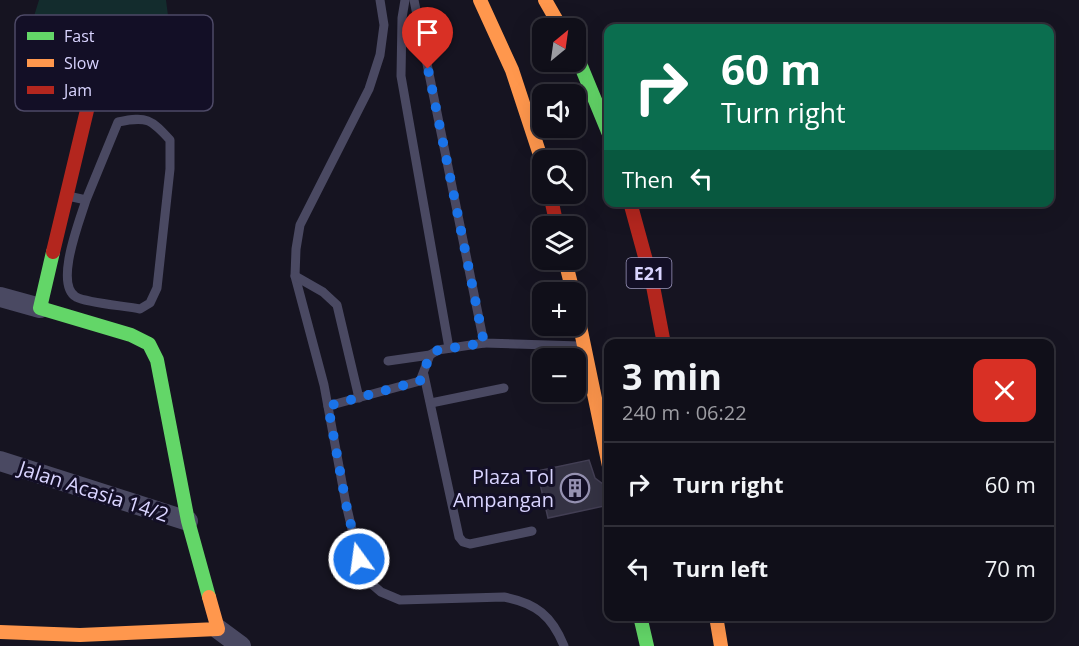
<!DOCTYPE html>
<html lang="en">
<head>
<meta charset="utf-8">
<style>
  :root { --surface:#100f19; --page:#191822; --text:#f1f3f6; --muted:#9c9ca2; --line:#302f38 }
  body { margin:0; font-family:"Open Sans",sans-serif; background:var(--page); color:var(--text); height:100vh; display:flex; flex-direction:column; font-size:22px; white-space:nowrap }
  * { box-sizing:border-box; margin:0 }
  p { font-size:20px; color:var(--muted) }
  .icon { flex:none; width:33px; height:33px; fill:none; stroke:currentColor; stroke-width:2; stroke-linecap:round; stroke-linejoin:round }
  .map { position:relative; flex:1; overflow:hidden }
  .drawer { position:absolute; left:604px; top:339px; width:450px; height:282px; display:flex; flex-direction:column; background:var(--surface); border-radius:12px; box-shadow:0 6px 24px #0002,0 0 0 2px var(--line) }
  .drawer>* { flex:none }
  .guide { position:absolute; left:604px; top:24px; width:450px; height:183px; border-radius:12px; box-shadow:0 6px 24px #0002,0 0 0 2px var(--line); background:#0b6e4f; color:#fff; overflow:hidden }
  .needle { width:39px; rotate:29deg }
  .tools { position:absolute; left:532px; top:18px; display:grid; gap:12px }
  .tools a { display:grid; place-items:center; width:54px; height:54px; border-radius:12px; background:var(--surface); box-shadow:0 6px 24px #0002,0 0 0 2px var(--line); font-size:30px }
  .pin { position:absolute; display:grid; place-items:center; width:51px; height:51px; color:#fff; margin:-62px -26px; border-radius:50% 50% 50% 0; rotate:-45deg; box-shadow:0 0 6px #0007 }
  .pin .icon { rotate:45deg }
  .me { position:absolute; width:66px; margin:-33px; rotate:346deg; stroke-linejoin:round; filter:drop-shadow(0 0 4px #0008) }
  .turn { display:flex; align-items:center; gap:21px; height:126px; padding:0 18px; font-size:27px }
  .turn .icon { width:78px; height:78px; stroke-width:2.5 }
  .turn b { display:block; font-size:42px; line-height:51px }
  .then { display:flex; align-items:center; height:57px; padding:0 18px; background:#0003; gap:12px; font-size:22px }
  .round { display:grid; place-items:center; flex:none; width:63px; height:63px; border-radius:12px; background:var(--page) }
  .overview { display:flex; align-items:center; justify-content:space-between; height:102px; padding:0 18px }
  h1 { font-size:36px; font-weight:700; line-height:45px }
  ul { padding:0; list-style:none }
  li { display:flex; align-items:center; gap:18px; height:84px; padding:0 18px; border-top:2px solid var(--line) }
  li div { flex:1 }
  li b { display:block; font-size:22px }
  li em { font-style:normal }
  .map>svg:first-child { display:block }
  .green { fill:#132c2d }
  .building { fill:#343243; stroke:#433f54; stroke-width:1.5 }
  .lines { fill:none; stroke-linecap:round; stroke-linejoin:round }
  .lane { stroke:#4a4962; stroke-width:9 }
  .street { stroke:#4a4962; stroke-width:20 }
  .fast { stroke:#63d668; stroke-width:14 }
  .slow { stroke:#ff974d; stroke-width:14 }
  .jam { stroke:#b3261e; stroke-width:14 }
  .route { stroke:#1a73e8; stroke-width:10; stroke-dasharray:0 18 }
  .labels { text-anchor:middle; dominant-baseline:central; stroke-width:6; stroke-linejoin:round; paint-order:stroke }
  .shield { fill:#130f26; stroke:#9e99be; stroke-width:1.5 }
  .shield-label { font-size:18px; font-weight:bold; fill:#d9d4ff }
  .poi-label { font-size:20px; fill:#d9d4ff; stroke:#130f26; text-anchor:end }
  .street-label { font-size:20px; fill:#d9d4ff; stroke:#130f26 }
  .key { fill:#130f26; stroke:#4e4a67; stroke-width:1.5 }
  .key-label { font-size:16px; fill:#d9d4ff }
</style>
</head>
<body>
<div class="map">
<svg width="1079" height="646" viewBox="0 0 1079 646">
  <rect width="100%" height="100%" fill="#161421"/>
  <!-- green -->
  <path class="green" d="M 39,0 L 166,0 L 179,101 L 84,72 L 81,84 L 18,68 Z"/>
  <!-- building -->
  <path class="building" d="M 589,460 L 595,478 L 603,484 L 609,484 L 609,505 L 548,518 L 537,471 Z"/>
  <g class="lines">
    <!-- lane -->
    <g class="lane">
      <path d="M 380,0 L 384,25 L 380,55 L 369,89 L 300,225 L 296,249 L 295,276 L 324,385 L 346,504 L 359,559 L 367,580 L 381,592 L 400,600 L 504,597 C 536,603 552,616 564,646"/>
      <path d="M 405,0 L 402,18 L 401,76 L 449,348"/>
      <path d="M 414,0 L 484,343 L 580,346"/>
      <path d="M 68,196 L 86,200 L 118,122 C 147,116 151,119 170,140 L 170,169 L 157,288 L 150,303 L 140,309 C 126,306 87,303 76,297 C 54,284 80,220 86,200"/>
      <path d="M 295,276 L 323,292 L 337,305 L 359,398"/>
      <path d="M 388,361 L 430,355"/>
      <path d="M 424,375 L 459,537 L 463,542 L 470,544 L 532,531"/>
      <path d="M 431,403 L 504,388"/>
      <path d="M 328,406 L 420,381 L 430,355 L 438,350 L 484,343"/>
    </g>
    <!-- street -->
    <g class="street">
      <path d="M 0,297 L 40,308"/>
      <path d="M 0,461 L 188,521"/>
      <path d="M 218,629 L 241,646"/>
    </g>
    <!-- fast -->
    <g class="fast">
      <path d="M 576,54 L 609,134"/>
      <path d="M 53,252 L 40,308 L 131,335 L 149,344 L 157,360 L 188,521 L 209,597"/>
      <path d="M 640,616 L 647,646"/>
    </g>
    <!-- slow -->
    <g class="slow">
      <path d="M 480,0 L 512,70 L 543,164"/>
      <path d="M 545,0 L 561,28"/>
      <path d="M 565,260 L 573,292"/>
      <path d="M 576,307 L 609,466"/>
      <path d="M 716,616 L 721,646"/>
      <path d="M 0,632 L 80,635 L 218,629 L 209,597"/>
    </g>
    <!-- jam -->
    <g class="jam">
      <path d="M 550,194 L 557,226"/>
      <path d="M 630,202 L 653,286 L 664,344"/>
      <path d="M 53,252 L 94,81"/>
    </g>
  </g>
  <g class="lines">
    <!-- route -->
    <path class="route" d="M 359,559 L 346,504 L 328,406 L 420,381 L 430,355 L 438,350 L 484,343 L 428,69"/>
  </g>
  <!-- icons -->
  <defs>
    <g id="building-ring" transform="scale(1.5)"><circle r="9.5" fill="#130f26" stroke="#9591b1" stroke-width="1.5"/><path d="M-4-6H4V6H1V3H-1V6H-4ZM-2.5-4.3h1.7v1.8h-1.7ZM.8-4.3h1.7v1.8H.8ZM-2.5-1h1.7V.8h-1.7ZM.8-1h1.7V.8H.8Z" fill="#9591b1"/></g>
  </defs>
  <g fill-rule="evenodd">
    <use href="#building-ring" x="575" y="488"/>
  </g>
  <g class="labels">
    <!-- shield labels -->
    <rect class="shield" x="626.5" y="258" width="45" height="30" rx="4.5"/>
    <g class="shield-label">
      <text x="649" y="273">E21</text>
    </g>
    <!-- poi labels -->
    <g class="poi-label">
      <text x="554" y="476">Plaza Tol<tspan x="554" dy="23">Ampangan</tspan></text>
    </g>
    <!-- street labels -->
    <g class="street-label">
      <text transform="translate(94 491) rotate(18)">Jalan Acasia 14/2</text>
    </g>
  </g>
  <!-- legend -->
  <rect x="15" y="15" width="198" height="96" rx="9" class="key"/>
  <rect x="27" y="32" width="27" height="8" fill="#63d668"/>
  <rect x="27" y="59" width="27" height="8" fill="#ff974d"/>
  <rect x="27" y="86" width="27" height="8" fill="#b3261e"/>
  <g class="key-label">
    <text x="64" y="42">Fast</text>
    <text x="64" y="69">Slow</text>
    <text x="64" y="96">Jam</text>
  </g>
</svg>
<div class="tools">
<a><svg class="needle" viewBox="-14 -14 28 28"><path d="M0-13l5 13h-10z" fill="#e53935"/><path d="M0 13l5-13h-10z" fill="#9c9ca2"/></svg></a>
<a><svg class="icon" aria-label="sound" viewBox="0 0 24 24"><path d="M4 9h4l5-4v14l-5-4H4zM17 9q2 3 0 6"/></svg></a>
<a><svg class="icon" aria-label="search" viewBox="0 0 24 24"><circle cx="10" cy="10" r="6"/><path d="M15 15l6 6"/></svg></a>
<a><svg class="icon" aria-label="layers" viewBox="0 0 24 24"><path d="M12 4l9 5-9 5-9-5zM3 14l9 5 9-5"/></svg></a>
<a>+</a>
<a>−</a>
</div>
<div class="pin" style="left:428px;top:69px;background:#d93025"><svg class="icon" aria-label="arrive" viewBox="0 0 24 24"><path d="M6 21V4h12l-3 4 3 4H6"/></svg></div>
<svg class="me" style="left:359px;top:559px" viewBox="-20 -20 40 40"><circle r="17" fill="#1a73e8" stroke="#fff" stroke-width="3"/><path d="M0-11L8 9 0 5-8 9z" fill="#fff"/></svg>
<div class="guide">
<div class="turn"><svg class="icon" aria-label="right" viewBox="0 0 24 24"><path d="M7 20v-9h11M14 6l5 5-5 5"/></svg><div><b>60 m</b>Turn right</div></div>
<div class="then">Then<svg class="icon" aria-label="left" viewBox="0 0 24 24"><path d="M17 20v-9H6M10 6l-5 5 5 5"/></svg></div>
</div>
<section class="drawer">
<div class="overview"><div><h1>3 min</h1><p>240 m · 06:22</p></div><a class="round" style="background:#d93025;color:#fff"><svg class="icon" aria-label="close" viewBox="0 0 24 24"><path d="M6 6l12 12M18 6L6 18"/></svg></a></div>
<ul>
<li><svg class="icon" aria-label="right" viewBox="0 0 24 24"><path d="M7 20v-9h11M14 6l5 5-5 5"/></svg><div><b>Turn right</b></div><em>60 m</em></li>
<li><svg class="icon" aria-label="left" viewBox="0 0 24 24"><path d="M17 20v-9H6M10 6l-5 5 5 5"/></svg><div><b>Turn left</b></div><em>70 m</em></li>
</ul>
</section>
</div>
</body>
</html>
